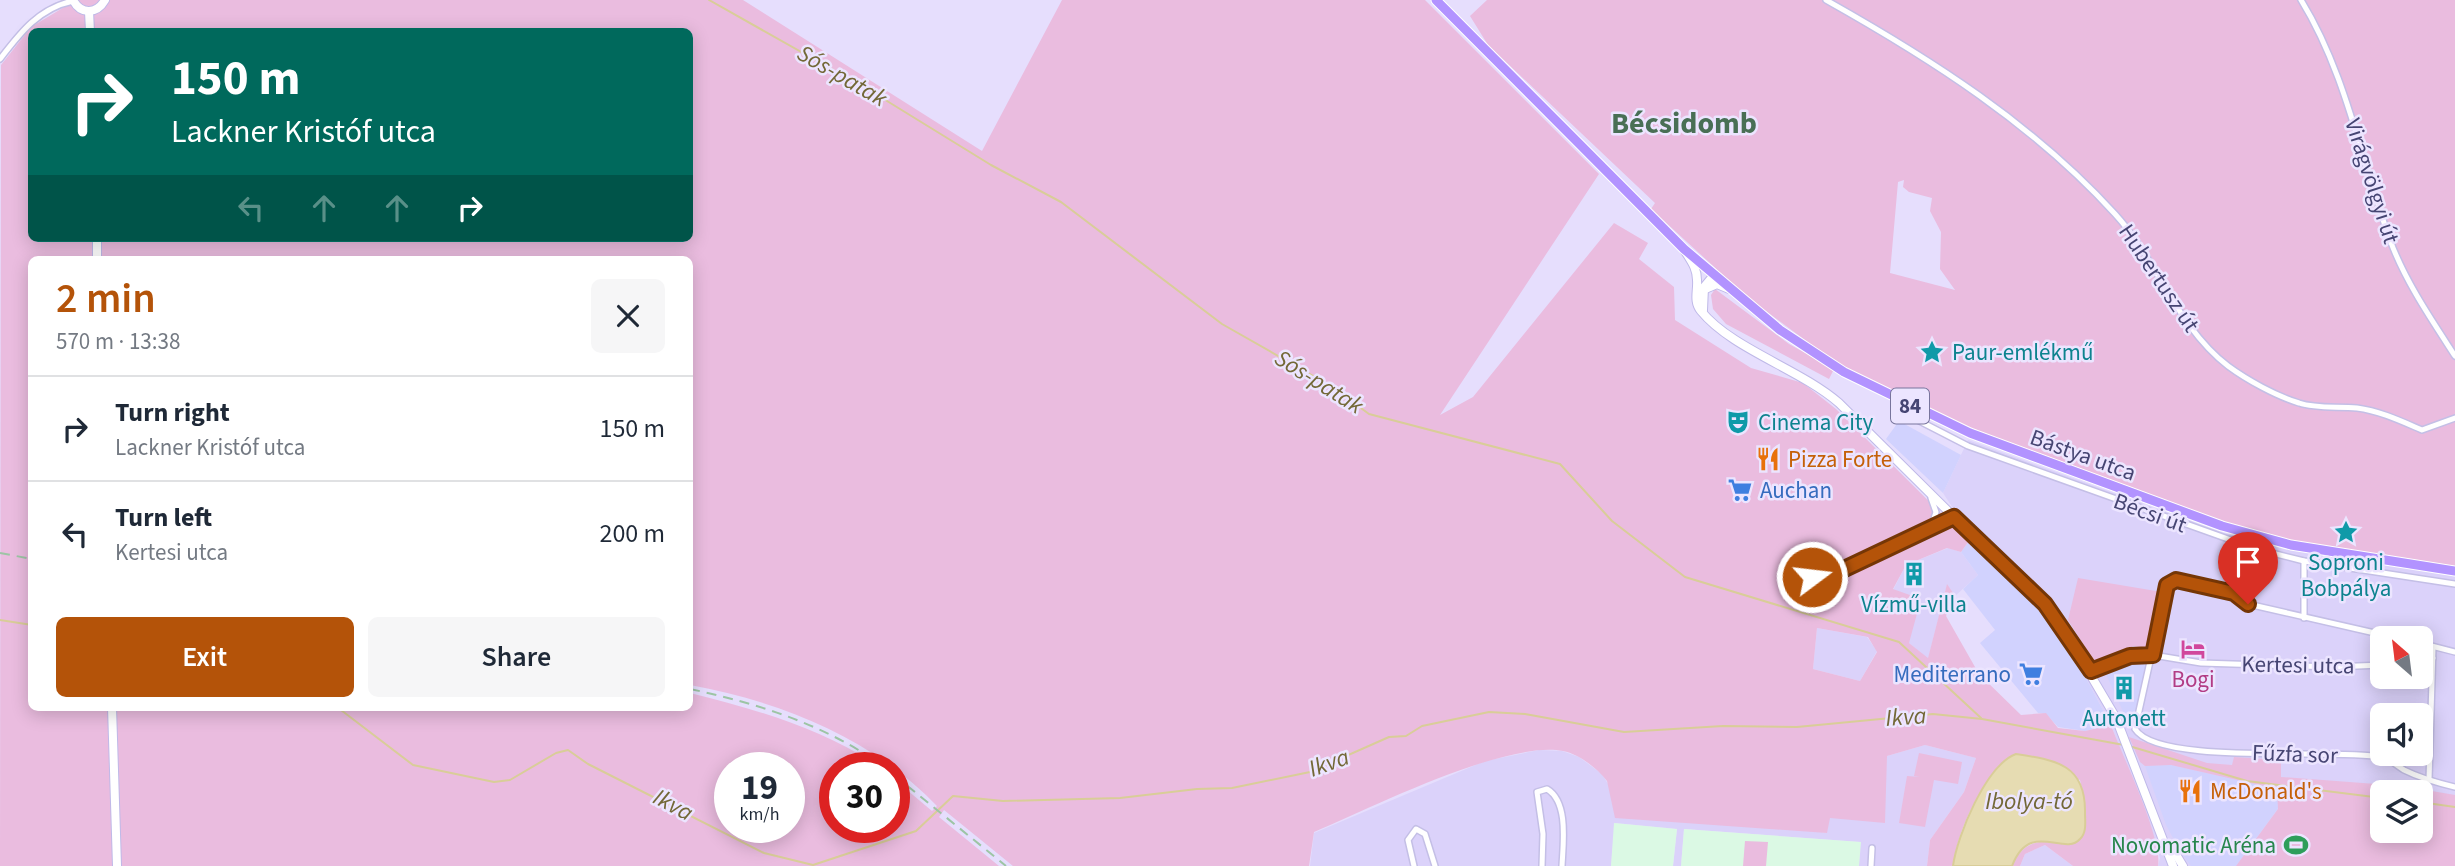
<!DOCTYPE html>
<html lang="en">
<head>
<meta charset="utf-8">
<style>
  :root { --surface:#fff; --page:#f6f6f7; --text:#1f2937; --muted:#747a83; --line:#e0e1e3; --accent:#b45309 }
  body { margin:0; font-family:"Source Sans 3",sans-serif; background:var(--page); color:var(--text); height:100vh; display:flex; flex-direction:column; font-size:26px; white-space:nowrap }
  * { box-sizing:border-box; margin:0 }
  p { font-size:23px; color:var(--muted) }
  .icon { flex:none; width:38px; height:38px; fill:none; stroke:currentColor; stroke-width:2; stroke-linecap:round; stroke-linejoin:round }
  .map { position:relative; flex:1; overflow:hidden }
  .side { position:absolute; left:28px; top:256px; width:665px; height:455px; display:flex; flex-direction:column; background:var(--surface); border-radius:10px; box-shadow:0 4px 18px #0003 }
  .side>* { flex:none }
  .top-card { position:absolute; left:28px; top:28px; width:665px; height:214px; border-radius:10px; box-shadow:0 4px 18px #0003; background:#00695c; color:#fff; overflow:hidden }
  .needle { width:46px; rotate:332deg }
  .tools { position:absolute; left:2370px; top:626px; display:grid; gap:14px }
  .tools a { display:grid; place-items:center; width:63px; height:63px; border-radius:10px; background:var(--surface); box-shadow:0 4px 18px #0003; font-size:35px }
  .speed { position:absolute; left:714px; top:752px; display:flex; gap:14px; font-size:35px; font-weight:700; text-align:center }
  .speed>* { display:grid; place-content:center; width:91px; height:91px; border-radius:50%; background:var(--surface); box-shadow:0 4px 18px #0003; line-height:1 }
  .speed small { font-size:18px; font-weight:400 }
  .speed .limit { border:10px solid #d22; background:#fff; color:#111 }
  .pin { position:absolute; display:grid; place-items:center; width:60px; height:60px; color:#fff; margin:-72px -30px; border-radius:50% 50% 50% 0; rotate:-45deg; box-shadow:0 0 7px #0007 }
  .pin .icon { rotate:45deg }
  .me { position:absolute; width:77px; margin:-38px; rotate:75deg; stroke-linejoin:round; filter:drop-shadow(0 0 5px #0008) }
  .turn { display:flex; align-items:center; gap:24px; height:147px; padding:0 28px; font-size:32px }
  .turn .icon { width:91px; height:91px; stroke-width:2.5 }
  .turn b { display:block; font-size:49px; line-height:60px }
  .lanes { display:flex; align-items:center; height:66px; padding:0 28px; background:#0003; justify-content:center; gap:35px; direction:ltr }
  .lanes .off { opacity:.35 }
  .round { display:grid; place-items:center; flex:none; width:74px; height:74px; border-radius:10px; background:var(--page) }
  .head { display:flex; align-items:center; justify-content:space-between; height:119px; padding:0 28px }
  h1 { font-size:42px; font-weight:600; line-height:52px; color:var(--accent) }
  .primary-button { display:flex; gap:14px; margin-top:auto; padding:14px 28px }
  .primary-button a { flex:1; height:80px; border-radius:10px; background:var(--accent); color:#fff; font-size:28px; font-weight:600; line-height:80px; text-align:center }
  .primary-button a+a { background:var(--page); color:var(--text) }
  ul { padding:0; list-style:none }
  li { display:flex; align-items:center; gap:21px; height:105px; padding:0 28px; border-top:2px solid var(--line) }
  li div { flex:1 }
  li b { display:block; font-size:26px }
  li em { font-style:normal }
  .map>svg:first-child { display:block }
  .residential { fill:#dbd2fa; fill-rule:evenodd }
  .commercial { fill:#d1d2fe }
  .education { fill:#dbf9e4 }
  .green { fill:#eabcdf; fill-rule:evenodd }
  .water { fill:#e6dcb2; stroke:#d9cd98; stroke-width:2 }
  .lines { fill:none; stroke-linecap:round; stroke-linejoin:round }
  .stream { stroke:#d9cd98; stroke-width:2 }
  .street-casing { stroke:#c4bfe6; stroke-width:8 }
  .secondary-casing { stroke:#bfb9e8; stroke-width:10 }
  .primary-casing { stroke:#fff; stroke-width:11 }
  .street { stroke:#fff; stroke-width:5 }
  .secondary { stroke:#fff; stroke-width:8 }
  .primary { stroke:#b293ff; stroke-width:9 }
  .rail { stroke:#9dc5a5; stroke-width:2; stroke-dasharray:10 7; stroke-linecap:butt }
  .route-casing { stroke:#753606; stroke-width:18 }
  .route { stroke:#b45309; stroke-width:12 }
  .labels { text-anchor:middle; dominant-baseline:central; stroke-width:5; stroke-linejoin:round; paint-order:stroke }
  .shield { fill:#ece5ff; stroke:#78759d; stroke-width:2 }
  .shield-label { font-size:21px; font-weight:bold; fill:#464573 }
  .street-label { font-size:23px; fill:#464573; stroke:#ece5ff }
  .culture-label { font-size:23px; fill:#0d838f; stroke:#ece5ff }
  .food-label { font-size:23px; fill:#c56008; stroke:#ece5ff; text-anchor:start }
  .shop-label { font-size:23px; fill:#366cbe; stroke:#ece5ff; text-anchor:start }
  .hotel-label { font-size:23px; fill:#b23c85; stroke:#ece5ff }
  .leisure-label { font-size:23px; fill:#27864d; stroke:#ece5ff; text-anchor:end }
  .water-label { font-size:24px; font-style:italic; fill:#736837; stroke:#ece5ff }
  .district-label { font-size:30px; font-weight:bold; fill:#496f55; stroke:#ece5ff }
</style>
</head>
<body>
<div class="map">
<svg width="2455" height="866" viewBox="0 0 2455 866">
  <rect width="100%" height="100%" fill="#e6defd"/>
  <!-- residential -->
  <g class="residential">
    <path d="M 1968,440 L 2224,533 L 2295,550 L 2455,575 L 2455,866 L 2158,866 L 2160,858 L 2153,834 L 2111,725 L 2081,669 L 2041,609 L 1972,537 L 1943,493 ZM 2382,639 L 2420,639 L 2420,677 L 2382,677 ZM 2382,716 L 2420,716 L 2420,754 L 2382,754 ZM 2382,793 L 2420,793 L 2420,831 L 2382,831 Z"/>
    <path d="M 1948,548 L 1961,552 L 1978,575 L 1955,596 L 1947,585 L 1928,659 L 1909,643 L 1893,590 L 1906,565 Z"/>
    <path d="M 1817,628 L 1867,637 L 1877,651 L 1860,681 L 1813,669 Z"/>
    <path d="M 1925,745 L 1976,758 L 1964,792 L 1930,840 L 1927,866 L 1859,866 L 1860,842 L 1684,829 L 1681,866 L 1673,866 L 1677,829 L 1615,823 L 1611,866 L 1310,866 L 1314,833 L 1485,761 L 1539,750 L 1562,751 L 1579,757 L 1602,774 L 1611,789 L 1826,833 L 1829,818 L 1887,756 Z"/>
    <path d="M 2045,845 L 2073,866 L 2020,866 L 2025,854 Z"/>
  </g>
  <!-- commercial -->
  <g class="commercial">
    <path d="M 1899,421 L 1961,455 L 1943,493 L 1886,439 Z"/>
    <path d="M 1972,537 L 2041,609 L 2081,669 L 2111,725 L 2085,731 L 2058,727 L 2046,714 L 2038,713 L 1980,643 L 1995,630 L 1963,589 L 1978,575 L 1961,552 Z"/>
    <path d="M 2129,660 L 2147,662 L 2134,717 L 2127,720 L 2104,670 Z"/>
    <path d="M 2171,765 L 2277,789 L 2278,808 L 2236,866 L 2191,866 L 2182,854 L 2166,825 L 2145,766 Z"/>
  </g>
  <!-- education -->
  <g class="education">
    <path d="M 1614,823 L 1677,829 L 1673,866 L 1611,866 Z"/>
    <path d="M 1684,829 L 1861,842 L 1859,866 L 1681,866 Z"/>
  </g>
  <!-- green -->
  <g class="green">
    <path d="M 76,0 L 743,0 L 982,151 L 1062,0 L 1425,0 L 1599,174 L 1440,415 L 1473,397 L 1614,223 L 1648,243 L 1639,259 L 1674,287 L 1675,320 L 1751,368 L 1803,383 L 1836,409 L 1969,541 L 1961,552 L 1947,548 L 1906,565 L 1893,589 L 1921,599 L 1909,643 L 1928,658 L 1947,584 L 1955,596 L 1946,616 L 1979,674 L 2021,715 L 2046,713 L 2058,728 L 2085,731 L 2111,725 C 2122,755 2163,839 2158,866 L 2073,866 L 2045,845 L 2025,854 L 2020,866 L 2012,866 C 2022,842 2042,837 2065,845 L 2083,835 L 2085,802 L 2080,780 L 2011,756 C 1981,781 1958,828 1953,866 L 1927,866 L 1930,840 L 1964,792 L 1976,758 L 1925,745 L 1887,756 L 1885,823 L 1830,818 L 1827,833 L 1615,818 L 1607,781 C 1597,768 1579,754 1563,751 C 1505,740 1371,808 1314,832 L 1309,866 L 1013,866 L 944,810 L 939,817 L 999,866 L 0,866 L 1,65 L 31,27 ZM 32,32 L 690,32 L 690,238 L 32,238 ZM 32,259 L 690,259 L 690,685 C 782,702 872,738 937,806 L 932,811 L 894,779 L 894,828 L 835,828 L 835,768 L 881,768 C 822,728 758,710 690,693 L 690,707 L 32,707 ZM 1817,628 L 1868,637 L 1877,652 L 1860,681 L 1813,669 ZM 730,768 L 789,768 L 789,828 L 730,828 Z"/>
    <path d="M 1487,0 L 2455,0 L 2455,566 L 2277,538 L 2209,518 L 1971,429 L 1874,384 L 1828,357 L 1747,297 L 1651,209 L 1655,203 L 1488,45 L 1470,16 ZM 1904,180 L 1903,187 L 1909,192 L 1932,198 L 1930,211 L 1941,232 L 1940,269 L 1955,290 L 1890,273 L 1898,182 Z"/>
    <path d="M 1715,289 L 1789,344 L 1834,369 L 1829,379 L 1726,324 L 1713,309 L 1711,295 Z"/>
    <path d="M 2078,578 L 2162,592 L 2149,649 L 2133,646 L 2124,653 L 2095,663 L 2068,620 Z"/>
    <path d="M 2129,737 L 2207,763 L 2232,765 L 2234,757 L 2281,760 L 2281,777 L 2403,786 L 2455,795 L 2455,866 L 2236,866 L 2278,809 L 2277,789 L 2171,765 L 2145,766 L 2140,762 ZM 2382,793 L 2420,793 L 2420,831 L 2382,831 Z"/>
    <path d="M 1919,753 L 1962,762 L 1958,784 L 1934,780 L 1925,827 L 1899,823 L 1907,776 L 1920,777 L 1914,776 Z"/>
    <path d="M 1745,841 L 1768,842 L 1766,866 L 1743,866 Z"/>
  </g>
  <!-- water -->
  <path class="water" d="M 2016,754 C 2057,760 2086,765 2085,813 C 2085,821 2087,833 2080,839 C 2064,857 2030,819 2012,866 L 1953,866 C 1957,836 1986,765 2016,754 Z"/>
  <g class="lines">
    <!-- stream -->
    <g class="stream">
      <path d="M 709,0 L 874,93 L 991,165 L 1061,202 L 1222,324 L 1331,386 L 1369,414 L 1560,464 L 1612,521 L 1685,577 L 1899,642 L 1981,718"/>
      <path d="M 0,620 L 32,625"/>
      <path d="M 337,707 L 413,765 L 494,782 L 510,780 L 556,753 L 568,750 L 588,764 L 764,853 L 813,865 L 916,831 L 953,796 L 1003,801 L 1120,798 L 1197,789 L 1232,788 L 1310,772 L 1389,737 L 1406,736 L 1422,726 L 1489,712 L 1525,714 L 1624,732 L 1723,726 L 1797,727 L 1933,714 L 1982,719 L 2124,745"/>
      <path d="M 2129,746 L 2247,781 L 2382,798"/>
      <path d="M 2420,802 L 2455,807"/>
    </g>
    <!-- street casing -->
    <g class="street-casing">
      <g id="street">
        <path d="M 1826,0 C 1931,59 2033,124 2115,214 C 2158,261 2176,326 2228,366 C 2247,380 2276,396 2299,403 C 2317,409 2338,406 2357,408 C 2380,411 2401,421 2422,430 L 2455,418"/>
        <path d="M 2301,0 C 2346,73 2361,160 2390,240 C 2405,281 2431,319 2455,356"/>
        <path d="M 0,59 C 20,33 39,8 73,1"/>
        <path d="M 1898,410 L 1968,446 L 2256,549 L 2304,561 L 2455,584"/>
        <path d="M 1931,528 L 1936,512 L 1931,498"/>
        <path d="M 1810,559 L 1812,577 L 1840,571 L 1954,517"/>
        <path d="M 2304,561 L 2304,618"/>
        <path d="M 2401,639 L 2248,604 L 2234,593 L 2176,580 L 2167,585 L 2135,729 C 2158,766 2337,748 2381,757 C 2389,758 2397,766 2404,770 C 2420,778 2438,783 2455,787"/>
        <path d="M 2420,643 L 2455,652"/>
        <path d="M 2420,660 L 2433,658"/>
        <path d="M 2379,665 L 2382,645"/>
        <path d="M 2091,672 L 2130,656 L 2153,655 L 2201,663 L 2333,667 L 2382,665"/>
        <path d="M 2429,780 L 2433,647"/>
        <path d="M 1414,866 L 1408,840 L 1416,829 L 1425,834 L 1435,866"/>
        <path d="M 1542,866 L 1543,834 L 1537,792 L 1547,789 C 1569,802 1563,844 1562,866"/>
        <path d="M 1871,866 L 1872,848"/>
      </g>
    </g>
    <!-- secondary casing -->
    <g class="secondary-casing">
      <g id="secondary">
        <path d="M 73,0 C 81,15 97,14 105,0"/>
        <path d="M 89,11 L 90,32"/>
        <path d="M 97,238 L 97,259"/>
        <path d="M 1685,251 C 1691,261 1697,268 1697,280 C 1698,291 1693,301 1701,311 C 1732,349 1800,369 1839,403 L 1954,517 L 2018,575 L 2061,625 L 2116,718 L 2173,866"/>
        <path d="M 1703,290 L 1717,284 L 1729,289"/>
        <path d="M 1703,310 L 1704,287 L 1714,275"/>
        <path d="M 112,707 L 117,866"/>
        <path d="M 2172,848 L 2183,866"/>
      </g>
    </g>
    <!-- primary casing -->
    <g class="primary-casing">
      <path id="primary" d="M 1436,0 L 1684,249 L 1780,330 L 1844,372 L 1970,433 L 2222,526 L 2291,545 L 2455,571"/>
    </g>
    <!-- street -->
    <use href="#street" class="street"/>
    <!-- secondary -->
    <use href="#secondary" class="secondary"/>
    <!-- primary -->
    <use href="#primary" class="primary"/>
    <!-- rail -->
    <g class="rail">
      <path d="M 0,553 L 32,559"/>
      <path d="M 690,689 C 760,704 826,725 886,768"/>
      <path d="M 894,775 L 1006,866"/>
    </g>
  </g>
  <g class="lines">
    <!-- route casing -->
    <g class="route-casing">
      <path id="route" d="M 1812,577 L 1840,571 L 1954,517 L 2045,604 L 2091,671 L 2130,656 L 2153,655 L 2167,585 L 2176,580 L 2234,593 L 2248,604"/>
    </g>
    <!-- route -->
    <use href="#route" class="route"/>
  </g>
  <!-- icons -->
  <defs>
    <g id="sight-bare" transform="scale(1.89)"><path d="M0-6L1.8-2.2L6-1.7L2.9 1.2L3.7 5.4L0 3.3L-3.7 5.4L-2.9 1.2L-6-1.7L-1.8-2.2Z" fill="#0f9aa8" stroke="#ece5ff" stroke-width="2.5" paint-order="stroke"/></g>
    <g id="theatre-bare" transform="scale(1.89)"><path d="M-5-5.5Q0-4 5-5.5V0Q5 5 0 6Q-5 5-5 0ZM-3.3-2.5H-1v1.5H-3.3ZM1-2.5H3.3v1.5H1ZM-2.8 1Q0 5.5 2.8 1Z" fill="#0f9aa8" stroke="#ece5ff" stroke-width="2.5" paint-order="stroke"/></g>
    <g id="restaurant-bare" transform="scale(1.89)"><path d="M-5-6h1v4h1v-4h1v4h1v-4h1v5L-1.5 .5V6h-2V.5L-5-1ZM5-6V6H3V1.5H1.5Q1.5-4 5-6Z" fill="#e8710a" stroke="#ece5ff" stroke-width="2.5" paint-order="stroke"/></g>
    <g id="supermarket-bare" transform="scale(1.89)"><path d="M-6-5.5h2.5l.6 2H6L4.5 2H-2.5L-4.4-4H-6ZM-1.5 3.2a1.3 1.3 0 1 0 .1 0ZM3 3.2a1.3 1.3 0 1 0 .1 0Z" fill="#3f7fe0" stroke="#ece5ff" stroke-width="2.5" paint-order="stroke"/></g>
    <g id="building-bare" transform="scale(1.89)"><path d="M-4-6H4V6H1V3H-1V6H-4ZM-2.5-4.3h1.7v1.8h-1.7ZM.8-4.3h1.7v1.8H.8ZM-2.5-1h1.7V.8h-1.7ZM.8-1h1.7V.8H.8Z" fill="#0f9aa8" stroke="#ece5ff" stroke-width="2.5" paint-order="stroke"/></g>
    <g id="hotel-bare" transform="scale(1.89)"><path d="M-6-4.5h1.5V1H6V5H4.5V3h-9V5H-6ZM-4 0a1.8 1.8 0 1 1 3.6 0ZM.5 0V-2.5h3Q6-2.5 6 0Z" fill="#d1479c" stroke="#ece5ff" stroke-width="2.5" paint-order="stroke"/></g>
    <g id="stadium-bare" transform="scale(1.89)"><path d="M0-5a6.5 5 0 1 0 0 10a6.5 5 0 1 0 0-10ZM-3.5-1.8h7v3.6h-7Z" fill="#2e9e5b" stroke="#ece5ff" stroke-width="2.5" paint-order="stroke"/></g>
  </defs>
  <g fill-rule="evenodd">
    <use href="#sight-bare" x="1932" y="352"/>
    <use href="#theatre-bare" x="1738" y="422"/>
    <use href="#restaurant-bare" x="1768" y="459"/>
    <use href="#supermarket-bare" x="1740" y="490"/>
    <use href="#sight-bare" x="2346" y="532"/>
    <use href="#building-bare" x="1914" y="574"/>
    <use href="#hotel-bare" x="2193" y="649"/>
    <use href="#supermarket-bare" x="2031" y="674"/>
    <use href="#building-bare" x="2124" y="688"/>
    <use href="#restaurant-bare" x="2190" y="791"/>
    <use href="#stadium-bare" x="2296" y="845"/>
  </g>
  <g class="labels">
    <!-- shield labels -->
    <rect class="shield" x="1891" y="388.5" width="38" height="35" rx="5"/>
    <g class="shield-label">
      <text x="1910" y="406">84</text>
    </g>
    <!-- street labels -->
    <g class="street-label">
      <text transform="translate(2372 181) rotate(72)">Virágvölgyi út</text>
      <text transform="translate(2159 278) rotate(56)">Hubertusz út</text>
      <text transform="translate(2083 455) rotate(20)">Bástya utca</text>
      <text transform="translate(2150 513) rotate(20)">Bécsi út</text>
      <text transform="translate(2298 665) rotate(1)">Kertesi utca</text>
      <text transform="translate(2295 754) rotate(2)">Fűzfa sor</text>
    </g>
    <!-- culture labels -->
    <g class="culture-label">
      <text x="1952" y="352" text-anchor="start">Paur-emlékmű</text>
      <text x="1758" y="422" text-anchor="start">Cinema City</text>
      <text x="2346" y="562">Soproni<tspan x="2346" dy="26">Bobpálya</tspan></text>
      <text x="1914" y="604">Vízmű-villa</text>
      <text x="2124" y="718">Autonett</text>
    </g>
    <!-- food labels -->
    <g class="food-label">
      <text x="1788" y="459">Pizza Forte</text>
      <text x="2210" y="791">McDonald's</text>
    </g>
    <!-- shop labels -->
    <g class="shop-label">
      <text x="1760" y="490">Auchan</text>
      <text x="2011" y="674" text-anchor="end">Mediterrano</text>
    </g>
    <!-- hotel labels -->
    <g class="hotel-label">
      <text x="2193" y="679">Bogi</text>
    </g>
    <!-- leisure labels -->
    <g class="leisure-label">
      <text x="2276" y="845">Novomatic Aréna</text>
    </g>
    <!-- water labels -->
    <g class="water-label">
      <text transform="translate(842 76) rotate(30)">Sós-patak</text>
      <text transform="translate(1319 382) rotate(32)">Sós-patak</text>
      <text transform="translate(1906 717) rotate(-4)">Ikva</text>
      <text transform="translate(1329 763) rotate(-20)">Ikva</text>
      <text x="2029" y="801">Ibolya-tó</text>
      <text transform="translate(673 805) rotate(28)">Ikva</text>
    </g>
    <!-- district labels -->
    <g class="district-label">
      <text x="1684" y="123">Bécsidomb</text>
    </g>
  </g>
</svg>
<div class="tools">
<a><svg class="needle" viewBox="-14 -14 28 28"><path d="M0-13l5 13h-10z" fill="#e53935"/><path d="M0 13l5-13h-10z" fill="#747a83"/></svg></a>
<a><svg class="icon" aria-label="sound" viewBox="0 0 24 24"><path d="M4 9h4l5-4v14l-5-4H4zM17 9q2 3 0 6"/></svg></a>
<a><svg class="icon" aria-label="layers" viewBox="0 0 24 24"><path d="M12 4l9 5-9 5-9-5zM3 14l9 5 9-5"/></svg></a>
</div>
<div class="speed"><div>19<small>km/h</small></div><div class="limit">30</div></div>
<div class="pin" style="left:2248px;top:604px;background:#d93025"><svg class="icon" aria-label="arrive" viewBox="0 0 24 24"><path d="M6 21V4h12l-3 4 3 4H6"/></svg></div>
<svg class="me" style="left:1812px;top:577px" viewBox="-20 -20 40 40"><circle r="17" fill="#b45309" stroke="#fff" stroke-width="3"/><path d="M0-11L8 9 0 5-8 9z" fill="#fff"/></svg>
<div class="top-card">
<div class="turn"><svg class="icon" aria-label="right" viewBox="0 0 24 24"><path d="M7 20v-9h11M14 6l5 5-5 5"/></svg><div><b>150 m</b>Lackner Kristóf utca</div></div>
<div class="lanes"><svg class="icon off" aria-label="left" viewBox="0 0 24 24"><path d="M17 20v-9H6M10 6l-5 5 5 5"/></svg><svg class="icon off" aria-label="ahead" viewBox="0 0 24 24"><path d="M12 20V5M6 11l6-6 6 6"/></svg><svg class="icon off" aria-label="ahead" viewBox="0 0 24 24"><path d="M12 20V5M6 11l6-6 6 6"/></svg><svg class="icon" aria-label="right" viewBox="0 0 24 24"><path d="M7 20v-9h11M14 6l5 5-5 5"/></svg></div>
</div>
<section class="side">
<div class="head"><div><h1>2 min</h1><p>570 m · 13:38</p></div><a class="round"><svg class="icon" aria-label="close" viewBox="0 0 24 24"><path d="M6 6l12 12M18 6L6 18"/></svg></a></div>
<ul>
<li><svg class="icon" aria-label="right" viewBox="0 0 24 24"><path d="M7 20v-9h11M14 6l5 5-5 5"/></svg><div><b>Turn right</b><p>Lackner Kristóf utca</p></div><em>150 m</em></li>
<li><svg class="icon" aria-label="left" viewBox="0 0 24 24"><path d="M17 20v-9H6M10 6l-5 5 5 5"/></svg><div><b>Turn left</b><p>Kertesi utca</p></div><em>200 m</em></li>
</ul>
<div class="primary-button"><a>Exit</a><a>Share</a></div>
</section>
</div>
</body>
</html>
